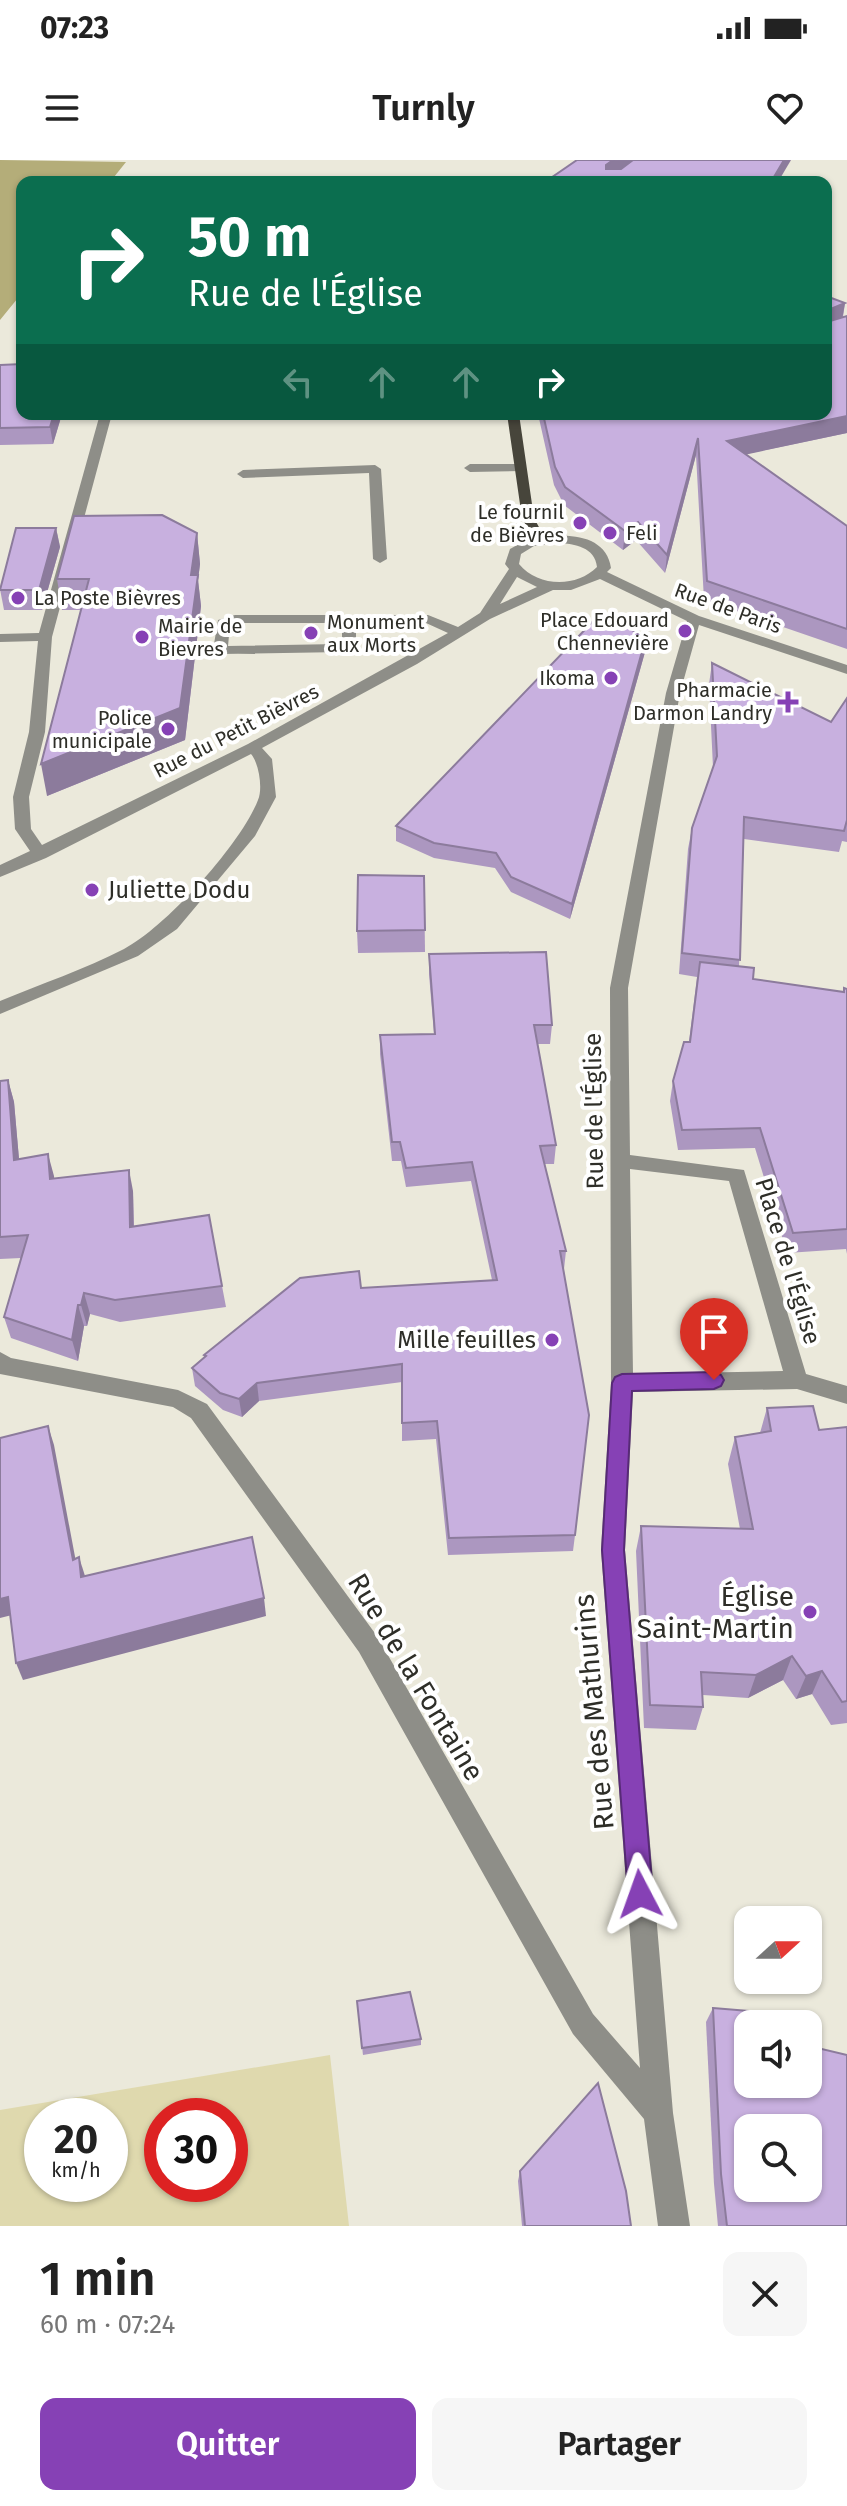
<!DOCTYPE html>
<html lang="fr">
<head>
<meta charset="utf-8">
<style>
  :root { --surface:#fff; --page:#f6f6f6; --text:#222; --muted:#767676; --accent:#8641b5 }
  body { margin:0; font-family:"Fira Sans",sans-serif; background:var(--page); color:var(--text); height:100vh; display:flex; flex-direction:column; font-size:30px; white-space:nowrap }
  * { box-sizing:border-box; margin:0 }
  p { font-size:26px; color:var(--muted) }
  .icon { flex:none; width:44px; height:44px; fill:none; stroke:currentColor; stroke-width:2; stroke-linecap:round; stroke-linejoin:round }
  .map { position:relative; height:2066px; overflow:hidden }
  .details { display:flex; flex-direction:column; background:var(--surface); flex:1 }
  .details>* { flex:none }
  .banner { position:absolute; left:16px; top:16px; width:816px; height:244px; border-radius:16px; box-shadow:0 2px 6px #0004; background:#0b6e4f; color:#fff; overflow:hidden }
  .needle { width:52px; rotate:69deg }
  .fabs { position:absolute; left:734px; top:1746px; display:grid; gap:16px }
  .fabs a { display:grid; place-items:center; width:88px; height:88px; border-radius:16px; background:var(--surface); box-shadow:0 2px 6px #0004; font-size:40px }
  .speed { position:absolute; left:24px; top:1938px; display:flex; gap:16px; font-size:40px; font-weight:700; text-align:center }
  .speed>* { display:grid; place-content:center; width:104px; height:104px; border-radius:50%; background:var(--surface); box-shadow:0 2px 6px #0004; line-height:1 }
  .speed small { font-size:20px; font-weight:400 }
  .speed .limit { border:12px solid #d22; background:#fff; color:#111 }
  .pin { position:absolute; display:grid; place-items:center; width:68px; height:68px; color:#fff; margin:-82px -34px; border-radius:50% 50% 50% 0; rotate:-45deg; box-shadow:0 0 8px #0007 }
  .pin .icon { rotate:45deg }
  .me { position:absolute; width:88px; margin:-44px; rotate:356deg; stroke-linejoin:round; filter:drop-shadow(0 0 6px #0008) }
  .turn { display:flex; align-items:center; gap:28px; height:168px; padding:0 40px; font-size:36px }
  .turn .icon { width:104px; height:104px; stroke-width:2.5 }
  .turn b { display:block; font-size:56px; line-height:68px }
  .lanes { display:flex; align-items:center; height:76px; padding:0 40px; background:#0003; justify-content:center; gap:40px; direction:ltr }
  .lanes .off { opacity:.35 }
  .round { display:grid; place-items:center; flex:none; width:84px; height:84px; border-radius:16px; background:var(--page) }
  .headline { display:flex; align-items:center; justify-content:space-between; height:136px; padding:0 40px }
  h1 { font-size:48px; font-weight:600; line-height:60px }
  .primary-button { display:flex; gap:16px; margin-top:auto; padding:16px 40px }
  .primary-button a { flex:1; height:92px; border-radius:16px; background:var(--accent); color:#fff; font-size:32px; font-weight:600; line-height:92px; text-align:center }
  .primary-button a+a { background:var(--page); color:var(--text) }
  .status { display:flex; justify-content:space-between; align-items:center; height:56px; padding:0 40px; background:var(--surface); direction:ltr }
  .status svg { height:22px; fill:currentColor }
  header { display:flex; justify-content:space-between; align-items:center; height:104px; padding:0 40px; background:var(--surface); font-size:36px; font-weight:600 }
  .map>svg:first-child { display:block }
  .green { fill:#dfd9ae; fill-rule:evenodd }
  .forest { fill:#b4ad79 }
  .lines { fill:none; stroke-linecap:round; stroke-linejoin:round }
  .minor { fill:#8e8e88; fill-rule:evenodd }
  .major { fill:#47453b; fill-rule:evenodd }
  .wall { fill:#ac97c0 }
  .shaded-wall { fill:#8c7b9c }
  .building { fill:#c8b0df; stroke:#8c7b9c; stroke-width:2; fill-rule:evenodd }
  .route { fill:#8641b5; stroke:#572a76; stroke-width:2 }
  .poi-dot { fill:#8641b5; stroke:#fff; stroke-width:3 }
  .labels { text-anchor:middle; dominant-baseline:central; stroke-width:8; stroke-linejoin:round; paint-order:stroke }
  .far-poi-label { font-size:20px; fill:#2e2e28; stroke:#fff; text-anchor:end }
  .far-street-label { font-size:20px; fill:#2e2e28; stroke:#fff }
  .poi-label { font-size:24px; fill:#2e2e28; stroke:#fff; text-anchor:start }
  .street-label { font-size:24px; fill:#2e2e28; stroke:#fff }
  .near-poi-label { font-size:28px; fill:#2e2e28; stroke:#fff; text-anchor:end }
  .near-street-label { font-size:28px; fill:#2e2e28; stroke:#fff }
</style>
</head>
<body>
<div class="status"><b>07:23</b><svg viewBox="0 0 49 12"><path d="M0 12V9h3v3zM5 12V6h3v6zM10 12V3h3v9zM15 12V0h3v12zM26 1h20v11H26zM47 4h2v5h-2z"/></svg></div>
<header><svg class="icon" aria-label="menu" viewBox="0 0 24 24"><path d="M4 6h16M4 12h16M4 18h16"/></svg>Turnly<svg class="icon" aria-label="heart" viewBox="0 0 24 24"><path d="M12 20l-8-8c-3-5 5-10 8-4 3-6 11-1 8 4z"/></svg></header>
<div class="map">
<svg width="847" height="2066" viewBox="0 0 847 2066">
  <rect width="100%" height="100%" fill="#ebe9db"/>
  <!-- green -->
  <path class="green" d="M 330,1895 L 349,2066 L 0,2066 L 0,1950 ZM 42,1956 L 110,1956 L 110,2024 L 42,2024 ZM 162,1956 L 230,1956 L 230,2024 L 162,2024 Z"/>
  <!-- forest -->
  <path class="forest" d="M 0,0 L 126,2 L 110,22 L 22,22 L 22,133 L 0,160 Z"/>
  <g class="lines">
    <!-- minor -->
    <g class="minor">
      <path d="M 100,254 L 112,254 L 52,477 L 45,572 L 29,637 L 31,669 L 42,685 L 248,584 L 448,473 L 426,463 L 356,463 L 356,479 L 348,491 L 343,492 L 220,494 L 213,490 L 218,460 L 235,455 L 428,455 L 458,467 L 480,453 L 509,409 L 505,404 L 510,389 C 537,373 605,364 611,408 L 607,412 L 699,456 L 847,505 L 847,514 L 699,465 L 680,533 L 628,828 L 630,995 L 744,1010 L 806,1214 L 847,1226 L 847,1244 L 797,1229 L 633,1232 L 625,1390 L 673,1953 L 690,2066 L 658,2066 L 644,1959 L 573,1874 L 359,1492 L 191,1258 L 173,1247 L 0,1214 L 0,1192 L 11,1198 L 178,1230 L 207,1244 L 377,1476 L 593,1854 L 640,1908 L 601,1390 L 611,1223 L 610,828 L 666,533 L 687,461 L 600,419 L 571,430 L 553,430 L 490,459 L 417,504 L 262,588 L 272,599 L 276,637 L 255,676 L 177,769 L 138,796 L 0,854 L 0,841 C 41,824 85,809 124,789 C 166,767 241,684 258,640 C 263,629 259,603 251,594 L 46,698 L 0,717 L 0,705 L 30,691 L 15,669 L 13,637 L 29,572 L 38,481 L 0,482 L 0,474 L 39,473 ZM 558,383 C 575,384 595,387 597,407 C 576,428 538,427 519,404 L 521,394 L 534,386 ZM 517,417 L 537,427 L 500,444 ZM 236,463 L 342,463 L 342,479 L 339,484 L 228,486 L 230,465 ZM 630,1009 L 729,1021 L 783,1211 L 633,1214 Z"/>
      <path d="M 520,304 L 526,308 L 524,311 L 470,312 L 464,308 L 470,304 Z"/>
      <path d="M 375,305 L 381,309 L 387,399 L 380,403 L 373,399 L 369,313 L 243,318 L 237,314 L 243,310 Z"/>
    </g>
    <!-- major -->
    <path class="major" d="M 507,254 L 519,254 L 534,358 L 546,380 L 545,383 L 535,383 L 522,358 Z"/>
  </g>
  <!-- wall -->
  <g class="wall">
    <path d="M 826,136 L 845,143 L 843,157 L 847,156 L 847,273 L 746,294 L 847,366 L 847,489 L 704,440 L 696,295 L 665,413 L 636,380 L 623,390 L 564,345 L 554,325 L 538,254 L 826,254 Z"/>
    <path d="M 0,205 L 62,254 L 53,284 L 0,285 Z"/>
    <path d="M 56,368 L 60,387 L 42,450 L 4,450 L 0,429 Z"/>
    <path d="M 197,373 L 200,404 L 198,420 L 201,446 L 185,580 L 47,636 L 81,450 L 62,450 L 57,419 Z"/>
    <path d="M 645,492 L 570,759 L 511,732 L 495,708 L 434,698 L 396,681 L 396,666 Z"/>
    <path d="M 712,503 L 831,562 L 847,538 L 847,682 L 842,681 L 839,692 L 744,679 L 739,806 L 753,819 L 843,832 L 844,828 L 847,829 L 847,1094 L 846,1089 L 787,1093 L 755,988 L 678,990 L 670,941 L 673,921 L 689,882 L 697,817 L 679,814 L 688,689 L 692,668 L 713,607 L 709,524 Z"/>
    <path d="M 424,716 L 425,792 L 358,793 L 357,771 Z"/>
    <path d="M 429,794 L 552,865 L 550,884 L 537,884 L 556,985 L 554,1004 L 544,1004 L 566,1091 L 564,1109 L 575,1375 L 573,1391 L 448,1395 L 436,1279 L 402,1281 L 402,1222 L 259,1241 L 242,1257 L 223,1250 L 195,1226 L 192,1208 L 204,1197 L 204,1195 L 361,1128 L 492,1120 L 471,1021 L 406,1027 L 401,1001 L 392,1001 L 380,894 L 380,875 L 434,874 L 429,814 Z"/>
    <path d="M 8,920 L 14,942 L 19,999 L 54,1018 L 133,1031 L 134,1066 L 222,1126 L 226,1147 L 120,1162 L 90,1154 L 87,1166 L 84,1166 L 78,1201 L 11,1178 L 4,1157 L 21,1098 L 0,1099 L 0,921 Z"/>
    <path d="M 767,1248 L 819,1270 L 847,1267 L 847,1563 L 831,1565 L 812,1534 L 796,1539 L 783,1520 L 748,1538 L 703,1535 L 703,1547 L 696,1570 L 644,1568 L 636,1391 L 641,1366 L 740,1369 L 728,1304 L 735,1277 L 760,1273 Z"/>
    <path d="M 357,1841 L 421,1879 L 421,1885 L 363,1895 Z"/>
    <path d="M 713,1848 L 809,1886 L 847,2066 L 718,2066 L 714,2024 L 706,1862 Z"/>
    <path d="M 520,2011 L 631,2066 L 522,2066 L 518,2021 Z"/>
  </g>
  <!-- shaded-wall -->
  <g class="shaded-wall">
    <path d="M 613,0 L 633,0 L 605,20 L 606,5 Z"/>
    <path d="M 784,0 L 791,0 L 778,22 L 771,22 Z"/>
    <path d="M 845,143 L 842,160 L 826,166 L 826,151 Z"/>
    <path d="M 54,254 L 62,254 L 53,284 L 50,267 Z"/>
    <path d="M 847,256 L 847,273 L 725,299 L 727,281 Z"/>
    <path d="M 698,278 L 696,295 L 665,413 L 667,395 Z"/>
    <path d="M 638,362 L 636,380 L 623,390 L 625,371 Z"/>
    <path d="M 56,368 L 60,387 L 42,450 L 39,430 Z"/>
    <path d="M 197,373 L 200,404 L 198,420 L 201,446 L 185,580 L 47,636 L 41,604 L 191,415 Z"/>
    <path d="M 646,477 L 645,492 L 570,759 L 572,744 Z"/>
    <path d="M 8,920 L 14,942 L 21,1022 L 14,1000 Z"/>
    <path d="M 48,994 L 54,1016 L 56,1041 L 50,1019 Z"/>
    <path d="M 129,1010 L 133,1031 L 134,1088 L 130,1067 Z"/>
    <path d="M 84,1133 L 90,1154 L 87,1166 L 81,1145 Z"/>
    <path d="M 78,1145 L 84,1166 L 78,1201 L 72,1180 Z"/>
    <path d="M 257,1223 L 259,1241 L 242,1257 L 239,1239 Z"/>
    <path d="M 48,1266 L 54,1285 L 79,1418 L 73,1400 Z"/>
    <path d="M 79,1397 L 85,1416 L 81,1417 Z"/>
    <path d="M 8,1437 L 16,1454 L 0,1458 L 0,1439 Z"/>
    <path d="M 264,1438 L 266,1456 L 23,1520 L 16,1503 Z"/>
    <path d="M 792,1496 L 783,1520 L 748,1538 L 756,1515 Z"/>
    <path d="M 822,1511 L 812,1534 L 796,1539 L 806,1516 Z"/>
  </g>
  <!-- building -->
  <g class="building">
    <path d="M 577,0 L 613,0 L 606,5 L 606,9 L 621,9 L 633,0 L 784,0 L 771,22 L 545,22 Z"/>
    <path d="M 826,136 L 845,143 L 826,151 L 827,162 L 847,156 L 847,256 L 727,281 L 847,366 L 847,469 L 707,421 L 698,278 L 667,395 L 638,362 L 625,371 L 565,327 L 555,307 L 543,254 L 826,254 Z"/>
    <path d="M 22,204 L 22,254 L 54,254 L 50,267 L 0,268 L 0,205 Z"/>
    <path d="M 162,355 L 197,373 L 191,415 L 198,415 L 180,548 L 41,604 L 89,419 L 57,419 L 74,356 Z"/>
    <path d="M 16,368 L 56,368 L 39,430 L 0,430 Z"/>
    <path d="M 600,454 L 646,477 L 572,744 L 511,717 L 496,693 L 434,683 L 396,666 Z"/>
    <path d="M 712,503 L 831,562 L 847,538 L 847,660 L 844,671 L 744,657 L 740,800 L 682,793 L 692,668 L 717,596 Z"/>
    <path d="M 358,715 L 424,716 L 425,770 L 357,771 Z"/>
    <path d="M 546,792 L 552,865 L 534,865 L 556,985 L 540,986 L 566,1091 L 560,1091 L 589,1255 L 575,1375 L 449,1378 L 437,1261 L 402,1263 L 402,1204 L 257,1223 L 239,1239 L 220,1233 L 192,1208 L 206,1196 L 204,1195 L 300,1118 L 359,1111 L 361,1128 L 497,1120 L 472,1002 L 406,1008 L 400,982 L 392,982 L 380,875 L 435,874 L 429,794 Z"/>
    <path d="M 700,802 L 754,808 L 753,819 L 844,832 L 844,828 L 847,829 L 847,1069 L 793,1073 L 760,968 L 682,970 L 673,921 L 684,882 L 690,882 Z"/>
    <path d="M 8,920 L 14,1000 L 48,994 L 50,1019 L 129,1010 L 130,1067 L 209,1055 L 222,1126 L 115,1140 L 84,1133 L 81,1145 L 78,1145 L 72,1180 L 4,1157 L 28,1075 L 0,1077 L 0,921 Z"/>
    <path d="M 813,1246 L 819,1270 L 847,1267 L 847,1541 L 842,1542 L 822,1511 L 806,1516 L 792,1496 L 756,1515 L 701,1512 L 703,1547 L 650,1545 L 641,1366 L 753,1369 L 735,1277 L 771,1271 L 767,1248 Z"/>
    <path d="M 48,1266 L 73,1400 L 79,1397 L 81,1417 L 252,1377 L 264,1438 L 16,1503 L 8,1437 L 0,1439 L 0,1278 Z"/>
    <path d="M 410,1832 L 421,1879 L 362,1888 L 357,1841 Z"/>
    <path d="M 713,1848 L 807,1856 L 807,1864 L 748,1864 L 748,1924 L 808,1924 L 808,1871 L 809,1886 L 847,1895 L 847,2066 L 727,2066 L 721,2014 ZM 748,1968 L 808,1968 L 808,2028 L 748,2028 Z"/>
    <path d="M 598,1923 L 626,2031 L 631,2066 L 525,2066 L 520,2011 Z"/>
  </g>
  <!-- route -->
  <path class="route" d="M 714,1212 L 721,1215 L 724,1220 L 721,1226 L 714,1229 L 632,1231 L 624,1390 L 653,1734 L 649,1743 L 640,1746 L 632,1743 L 628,1734 L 602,1390 L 612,1223 L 615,1217 L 622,1214 Z"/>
  <!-- markers -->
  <g class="poi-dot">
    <circle cx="580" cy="363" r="8"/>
    <circle cx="610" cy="373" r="8"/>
    <circle cx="18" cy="438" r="8"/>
    <circle cx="685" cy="471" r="8"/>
    <circle cx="311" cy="473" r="8"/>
    <circle cx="142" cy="477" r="8"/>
    <circle cx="611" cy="518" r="8"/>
    <path d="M784 530h8v8h8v8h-8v8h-8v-8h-8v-8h8z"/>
    <circle cx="168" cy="569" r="8"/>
    <circle cx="92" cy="730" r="8"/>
    <circle cx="552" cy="1180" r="8"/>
    <circle cx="810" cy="1452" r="8"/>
  </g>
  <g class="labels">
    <!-- far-poi labels -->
    <g class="far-poi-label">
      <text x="564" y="352">Le fournil<tspan x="564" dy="23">de Bièvres</tspan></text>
      <text x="626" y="373" text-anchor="start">Feli</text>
      <text x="34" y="438" text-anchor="start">La Poste Bièvres</text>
      <text x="669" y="460">Place Edouard<tspan x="669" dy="23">Chennevière</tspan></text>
      <text x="327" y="462" text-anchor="start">Monument<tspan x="327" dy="23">aux Morts</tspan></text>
      <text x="158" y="466" text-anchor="start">Mairie de<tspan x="158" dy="23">Bievres</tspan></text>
      <text x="595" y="518">Ikoma</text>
      <text x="772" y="530">Pharmacie<tspan x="772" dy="23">Darmon Landry</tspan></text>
      <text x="152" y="558">Police<tspan x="152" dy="23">municipale</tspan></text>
    </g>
    <!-- far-street labels -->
    <g class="far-street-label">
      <text transform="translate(728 448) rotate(20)">Rue de Paris</text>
      <text transform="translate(236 571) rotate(-27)">Rue du Petit Bièvres</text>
    </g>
    <!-- poi labels -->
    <g class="poi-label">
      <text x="108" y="730">Juliette Dodu</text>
      <text x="536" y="1180" text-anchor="end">Mille feuilles</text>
    </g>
    <!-- street labels -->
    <g class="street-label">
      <text transform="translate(594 951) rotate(-91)">Rue de l'Église</text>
      <text transform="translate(788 1101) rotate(73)">Place de l'Église</text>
    </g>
    <!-- near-poi labels -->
    <g class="near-poi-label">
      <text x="794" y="1436">Église<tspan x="794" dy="32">Saint-Martin</tspan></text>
    </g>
    <!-- near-street labels -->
    <g class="near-street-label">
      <text transform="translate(416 1517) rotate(59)">Rue de la Fontaine</text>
      <text transform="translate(594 1552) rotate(-95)">Rue des Mathurins</text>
    </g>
  </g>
</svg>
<div class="fabs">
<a><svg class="needle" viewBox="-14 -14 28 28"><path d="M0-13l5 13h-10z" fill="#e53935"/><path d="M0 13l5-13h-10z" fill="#767676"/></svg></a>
<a><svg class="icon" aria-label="sound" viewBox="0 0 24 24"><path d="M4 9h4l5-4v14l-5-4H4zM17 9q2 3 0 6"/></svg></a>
<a><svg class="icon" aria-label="search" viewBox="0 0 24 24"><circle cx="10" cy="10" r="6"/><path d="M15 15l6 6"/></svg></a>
</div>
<div class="speed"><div>20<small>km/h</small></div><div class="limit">30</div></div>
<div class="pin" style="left:714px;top:1220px;background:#d93025"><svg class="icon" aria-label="arrive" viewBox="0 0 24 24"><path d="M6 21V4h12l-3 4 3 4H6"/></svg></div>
<svg class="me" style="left:640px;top:1734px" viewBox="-20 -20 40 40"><path d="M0-17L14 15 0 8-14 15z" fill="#8641b5" stroke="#fff" stroke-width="4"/></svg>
<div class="banner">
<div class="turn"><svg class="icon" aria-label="right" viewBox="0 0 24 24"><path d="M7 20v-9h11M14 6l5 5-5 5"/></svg><div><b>50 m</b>Rue de l'Église</div></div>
<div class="lanes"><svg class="icon off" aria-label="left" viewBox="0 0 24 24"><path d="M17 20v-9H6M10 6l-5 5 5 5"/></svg><svg class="icon off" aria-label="ahead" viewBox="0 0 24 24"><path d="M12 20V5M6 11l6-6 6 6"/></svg><svg class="icon off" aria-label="ahead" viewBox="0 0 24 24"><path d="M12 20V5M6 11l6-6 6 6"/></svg><svg class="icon" aria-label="right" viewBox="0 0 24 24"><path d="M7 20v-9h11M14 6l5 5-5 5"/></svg></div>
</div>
</div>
<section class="details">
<div class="headline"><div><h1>1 min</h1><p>60 m · 07:24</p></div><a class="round"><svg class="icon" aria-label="close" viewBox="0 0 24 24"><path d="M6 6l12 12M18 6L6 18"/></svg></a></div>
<div class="primary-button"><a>Quitter</a><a>Partager</a></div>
</section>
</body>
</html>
